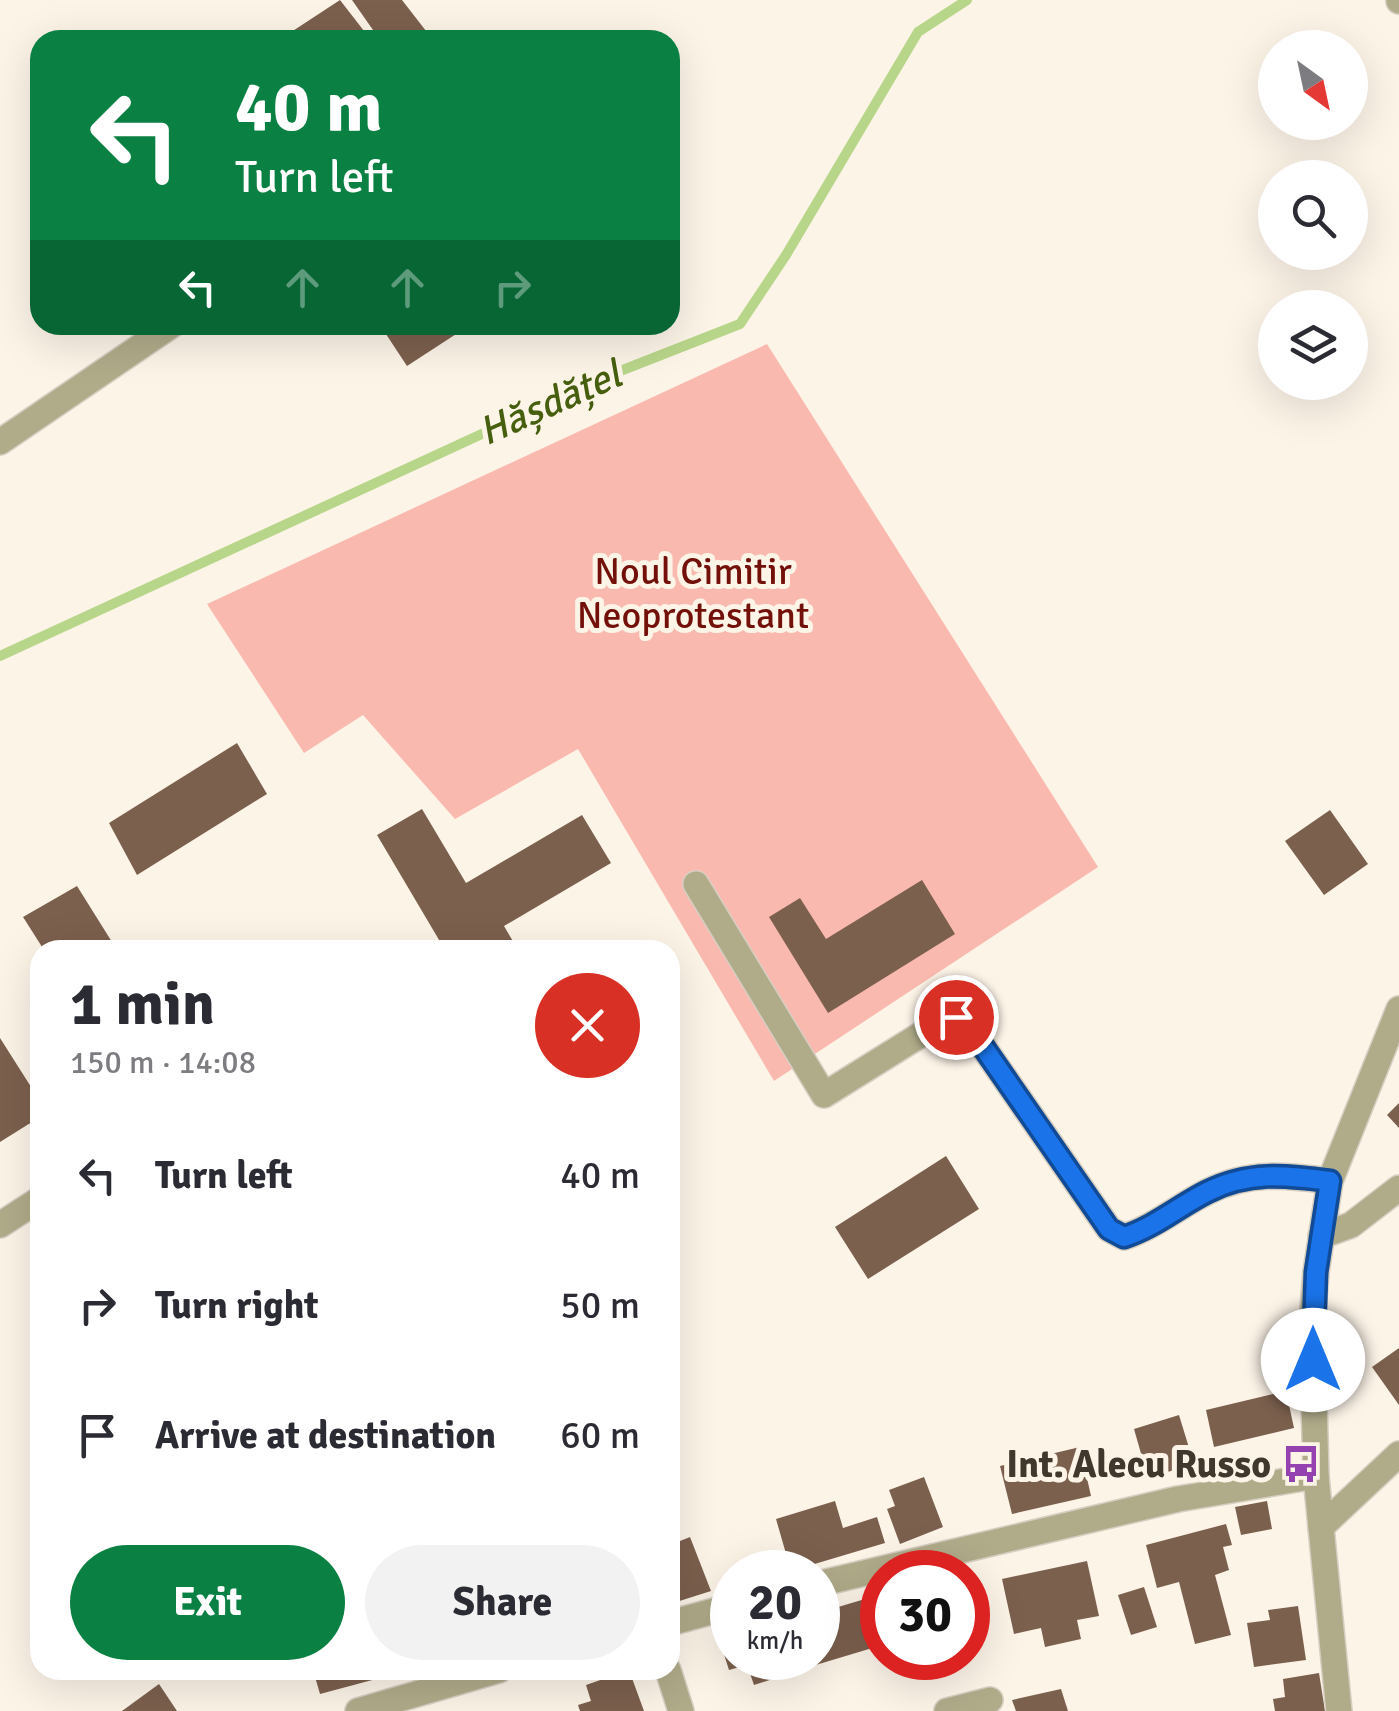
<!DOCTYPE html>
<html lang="en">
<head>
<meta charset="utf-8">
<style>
  :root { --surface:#fff; --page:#f2f2f3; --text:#2b2b33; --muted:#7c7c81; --accent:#0b8043 }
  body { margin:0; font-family:Signika,sans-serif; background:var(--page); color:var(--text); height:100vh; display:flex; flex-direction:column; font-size:38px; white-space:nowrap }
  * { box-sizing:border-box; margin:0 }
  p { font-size:32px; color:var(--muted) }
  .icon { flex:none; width:55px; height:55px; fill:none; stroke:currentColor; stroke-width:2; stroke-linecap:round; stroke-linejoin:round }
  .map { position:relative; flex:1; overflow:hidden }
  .sheet { position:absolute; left:30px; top:940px; width:650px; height:740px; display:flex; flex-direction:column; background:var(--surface); border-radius:30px; box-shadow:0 10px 40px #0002 }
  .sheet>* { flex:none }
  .banner { position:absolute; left:30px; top:30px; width:650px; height:305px; border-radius:30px; box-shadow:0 10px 40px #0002; background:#0b8043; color:#fff; overflow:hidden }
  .needle { width:65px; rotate:147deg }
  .controls { position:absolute; left:1258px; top:30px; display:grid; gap:20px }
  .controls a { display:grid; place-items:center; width:110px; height:110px; border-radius:50%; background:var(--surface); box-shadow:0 10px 40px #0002; font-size:50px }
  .speed { position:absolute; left:710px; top:1550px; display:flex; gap:20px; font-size:50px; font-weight:700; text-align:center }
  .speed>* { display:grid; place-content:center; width:130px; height:130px; border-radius:50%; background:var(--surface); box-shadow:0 10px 40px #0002; line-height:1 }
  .speed small { font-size:25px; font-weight:400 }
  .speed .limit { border:15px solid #d22; background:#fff; color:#111 }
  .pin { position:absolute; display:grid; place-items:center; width:85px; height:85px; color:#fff; margin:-42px; border:5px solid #fff; border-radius:50%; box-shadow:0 2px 10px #0007 }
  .me { position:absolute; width:110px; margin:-55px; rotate:0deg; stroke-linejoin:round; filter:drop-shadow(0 0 8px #0008) }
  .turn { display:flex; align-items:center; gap:35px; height:210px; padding:0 40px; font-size:45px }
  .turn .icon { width:130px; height:130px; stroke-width:2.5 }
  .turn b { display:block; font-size:70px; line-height:85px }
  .lanes { display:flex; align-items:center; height:95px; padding:0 40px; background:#0003; justify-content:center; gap:50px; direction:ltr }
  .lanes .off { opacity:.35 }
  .round { display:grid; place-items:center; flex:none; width:105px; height:105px; border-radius:52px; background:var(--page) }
  .overview { display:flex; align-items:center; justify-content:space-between; height:170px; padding:0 40px }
  h1 { font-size:60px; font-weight:700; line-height:75px }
  .button { display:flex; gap:20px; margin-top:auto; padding:20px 40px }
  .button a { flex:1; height:115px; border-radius:60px; background:var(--accent); color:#fff; font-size:40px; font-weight:700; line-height:115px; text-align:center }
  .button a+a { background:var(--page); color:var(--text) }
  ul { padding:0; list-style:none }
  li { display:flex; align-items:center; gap:30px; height:130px; padding:0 40px }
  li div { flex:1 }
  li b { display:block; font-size:38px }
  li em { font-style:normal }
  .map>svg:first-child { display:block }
  .green { fill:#f9b9af }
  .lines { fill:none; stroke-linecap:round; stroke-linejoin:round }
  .stream { stroke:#b8d68a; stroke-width:10 }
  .building { fill:#7c604e }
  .street-casing { stroke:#d7cec2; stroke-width:28 }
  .street { stroke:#b0ac8a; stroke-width:25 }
  .route-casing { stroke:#114b97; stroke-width:25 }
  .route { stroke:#1a73e8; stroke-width:18 }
  .labels { text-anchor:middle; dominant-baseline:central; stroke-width:10; stroke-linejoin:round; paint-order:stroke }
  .park-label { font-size:38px; fill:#74100a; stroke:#fdf4e8 }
  .poi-label { font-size:38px; font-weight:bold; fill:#40382c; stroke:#fdf4e8; text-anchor:end }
  .water-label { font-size:40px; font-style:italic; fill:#465f0e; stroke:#fdf4e8 }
</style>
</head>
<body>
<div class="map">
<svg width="1399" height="1711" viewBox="0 0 1399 1711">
  <rect width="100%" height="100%" fill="#fdf4e8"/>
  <!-- green -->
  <path class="green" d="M 767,344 L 1098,867 L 774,1081 L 578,749 L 455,819 L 363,715 L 304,753 L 207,604 Z"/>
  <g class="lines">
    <!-- stream -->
    <path class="stream" d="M 0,656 L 610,375 L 740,324 L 786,255 L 918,32 L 967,0"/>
  </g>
  <!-- building -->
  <g class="building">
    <path d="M 340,0 L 371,40 L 279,40 Z"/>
    <path d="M 352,0 L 402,0 L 433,40 L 380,40 Z"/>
    <path d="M 380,325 L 470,325 L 407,366 Z"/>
    <path d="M 237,743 L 267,794 L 137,875 L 109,823 Z"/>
    <path d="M 422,809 L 466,883 L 582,815 L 611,863 L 504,926 L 518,950 L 445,950 L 377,835 Z"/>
    <path d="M 1330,810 L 1368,864 L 1324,895 L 1285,841 Z"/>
    <path d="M 922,880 L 955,934 L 828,1013 L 769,917 L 800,898 L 826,939 Z"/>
    <path d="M 77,886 L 117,950 L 44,950 L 23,917 Z"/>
    <path d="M 0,1038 L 40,1101 L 40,1117 L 0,1142 Z"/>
    <path d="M 1399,1103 L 1399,1128 L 1387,1115 Z"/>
    <path d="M 946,1156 L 979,1209 L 868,1279 L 835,1227 Z"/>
    <path d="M 1399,1348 L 1399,1405 L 1372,1367 Z"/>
    <path d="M 1286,1391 L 1294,1428 L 1214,1447 L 1206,1410 Z"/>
    <path d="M 1179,1415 L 1194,1464 L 1148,1478 L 1134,1429 Z"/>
    <path d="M 1080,1447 L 1091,1496 L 1012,1514 L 1000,1466 Z"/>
    <path d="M 924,1477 L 943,1527 L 900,1544 L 887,1509 L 895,1506 L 889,1490 Z"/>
    <path d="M 835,1501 L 843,1528 L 877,1517 L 885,1543 L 791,1571 L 776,1519 Z"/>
    <path d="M 1267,1501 L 1272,1529 L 1241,1535 L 1235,1507 Z"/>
    <path d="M 1226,1524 L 1232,1545 L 1223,1547 L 1229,1570 L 1215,1575 L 1231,1635 L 1195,1644 L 1179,1582 L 1157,1588 L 1146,1545 Z"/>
    <path d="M 690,1537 L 711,1591 L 670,1604 L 670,1545 Z"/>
    <path d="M 1087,1561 L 1099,1616 L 1077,1620 L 1081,1639 L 1045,1647 L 1041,1628 L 1014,1634 L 1002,1579 Z"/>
    <path d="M 975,1586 L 986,1634 L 968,1639 L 968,1588 Z"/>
    <path d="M 1144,1587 L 1157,1627 L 1131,1635 L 1118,1595 Z"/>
    <path d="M 865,1599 L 879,1646 L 799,1670 L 796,1658 L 818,1658 L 818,1613 Z"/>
    <path d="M 1298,1606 L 1306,1660 L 1254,1667 L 1247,1623 L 1270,1620 L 1268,1610 Z"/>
    <path d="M 732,1642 L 732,1658 L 773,1658 L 779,1677 L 754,1685 L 747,1665 L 729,1670 L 721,1645 Z"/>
    <path d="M 313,1670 L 374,1670 L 376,1679 L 320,1694 Z"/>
    <path d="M 629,1670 L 644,1711 L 580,1711 L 578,1705 L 591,1701 L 586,1685 Z"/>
    <path d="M 1319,1673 L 1325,1711 L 1275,1711 L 1273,1699 L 1285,1697 L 1283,1679 Z"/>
    <path d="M 159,1684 L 177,1711 L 122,1711 Z"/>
    <path d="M 1061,1689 L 1068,1711 L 1016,1711 L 1012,1700 Z"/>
  </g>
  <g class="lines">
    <!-- street casing -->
    <g class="street-casing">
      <g id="street">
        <path d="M 1399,0 L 1399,1"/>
        <path d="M 0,442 L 172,325"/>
        <path d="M 696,884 L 824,1095 L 941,1022 L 956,1017 L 966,1022 L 1109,1229 L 1124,1237 C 1154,1227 1179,1206 1207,1192 C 1248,1171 1286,1175 1330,1181"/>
        <path d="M 0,1225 L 40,1199"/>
        <path d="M 1321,1236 L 1351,1225 L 1399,1188"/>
        <path d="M 1321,1527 L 1399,1454"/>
        <path d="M 818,1584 L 1178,1499 L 1316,1476"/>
        <path d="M 670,1623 L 732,1606"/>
        <path d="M 668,1670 L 681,1711"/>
        <path d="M 358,1711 L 499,1670"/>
        <path d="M 947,1711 L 990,1700"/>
        <path d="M 1339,1711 L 1316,1476 L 1312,1321 L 1316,1272 L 1330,1181 L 1399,1009"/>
      </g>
    </g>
    <!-- street -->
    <use href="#street" class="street"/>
  </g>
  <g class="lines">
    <!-- route casing -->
    <g class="route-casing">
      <path id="route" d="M 956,1017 L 966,1022 L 1109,1229 L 1124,1237 C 1155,1227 1179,1206 1207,1192 C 1248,1171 1286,1175 1330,1181 L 1316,1272 L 1313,1360"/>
    </g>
    <!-- route -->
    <use href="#route" class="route"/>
  </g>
  <!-- icons -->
  <defs>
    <g id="bus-bare" transform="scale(3)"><path d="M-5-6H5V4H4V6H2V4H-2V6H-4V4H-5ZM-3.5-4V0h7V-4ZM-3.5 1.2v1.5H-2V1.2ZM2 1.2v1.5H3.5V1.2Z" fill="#9442b0" stroke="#fdf4e8" stroke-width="2.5" paint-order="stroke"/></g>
  </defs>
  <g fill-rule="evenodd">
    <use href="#bus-bare" x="1301" y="1464"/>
  </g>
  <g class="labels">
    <!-- park labels -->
    <g class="park-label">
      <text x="693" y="571">Noul Cimitir<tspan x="693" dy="44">Neoprotestant</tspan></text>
    </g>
    <!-- poi labels -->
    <g class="poi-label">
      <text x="1271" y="1464">Int. Alecu Russo</text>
    </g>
    <!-- water labels -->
    <g class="water-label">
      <text transform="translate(550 403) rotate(-24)">Hășdățel</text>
    </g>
  </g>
</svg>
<div class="controls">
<a><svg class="needle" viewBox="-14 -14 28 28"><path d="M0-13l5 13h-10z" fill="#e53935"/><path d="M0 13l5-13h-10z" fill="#7c7c81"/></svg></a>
<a><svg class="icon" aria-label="search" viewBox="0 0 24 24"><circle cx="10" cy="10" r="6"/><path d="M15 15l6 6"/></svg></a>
<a><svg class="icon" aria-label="layers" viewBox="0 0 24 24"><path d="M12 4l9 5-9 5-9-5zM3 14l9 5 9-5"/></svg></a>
</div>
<div class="speed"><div>20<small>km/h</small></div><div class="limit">30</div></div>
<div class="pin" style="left:956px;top:1017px;background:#d93025"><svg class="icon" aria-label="arrive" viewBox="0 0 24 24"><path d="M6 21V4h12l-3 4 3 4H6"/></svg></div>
<svg class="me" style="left:1313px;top:1360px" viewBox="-20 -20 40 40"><circle r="19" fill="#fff"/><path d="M0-13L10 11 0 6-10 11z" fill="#1a73e8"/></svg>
<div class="banner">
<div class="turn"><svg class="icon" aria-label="left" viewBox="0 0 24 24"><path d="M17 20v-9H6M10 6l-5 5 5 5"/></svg><div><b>40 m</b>Turn left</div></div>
<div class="lanes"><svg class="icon" aria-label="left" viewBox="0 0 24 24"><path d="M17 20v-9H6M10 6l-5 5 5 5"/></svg><svg class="icon off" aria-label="ahead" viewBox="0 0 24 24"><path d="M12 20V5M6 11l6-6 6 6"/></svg><svg class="icon off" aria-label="ahead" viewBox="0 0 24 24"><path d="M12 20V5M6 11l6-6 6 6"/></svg><svg class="icon off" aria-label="right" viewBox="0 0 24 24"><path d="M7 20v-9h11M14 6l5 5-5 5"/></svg></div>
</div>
<section class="sheet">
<div class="overview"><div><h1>1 min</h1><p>150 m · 14:08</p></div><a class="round" style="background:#d93025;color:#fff"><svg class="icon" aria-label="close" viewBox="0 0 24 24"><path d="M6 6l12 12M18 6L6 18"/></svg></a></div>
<ul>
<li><svg class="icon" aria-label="left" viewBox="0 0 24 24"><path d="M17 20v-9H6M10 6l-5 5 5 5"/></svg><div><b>Turn left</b></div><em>40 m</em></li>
<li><svg class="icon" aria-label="right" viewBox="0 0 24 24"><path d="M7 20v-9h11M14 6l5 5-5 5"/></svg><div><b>Turn right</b></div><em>50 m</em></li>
<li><svg class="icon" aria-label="arrive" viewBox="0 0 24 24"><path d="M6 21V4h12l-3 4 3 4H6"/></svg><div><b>Arrive at destination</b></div><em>60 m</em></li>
</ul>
<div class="button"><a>Exit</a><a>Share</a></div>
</section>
</div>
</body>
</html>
